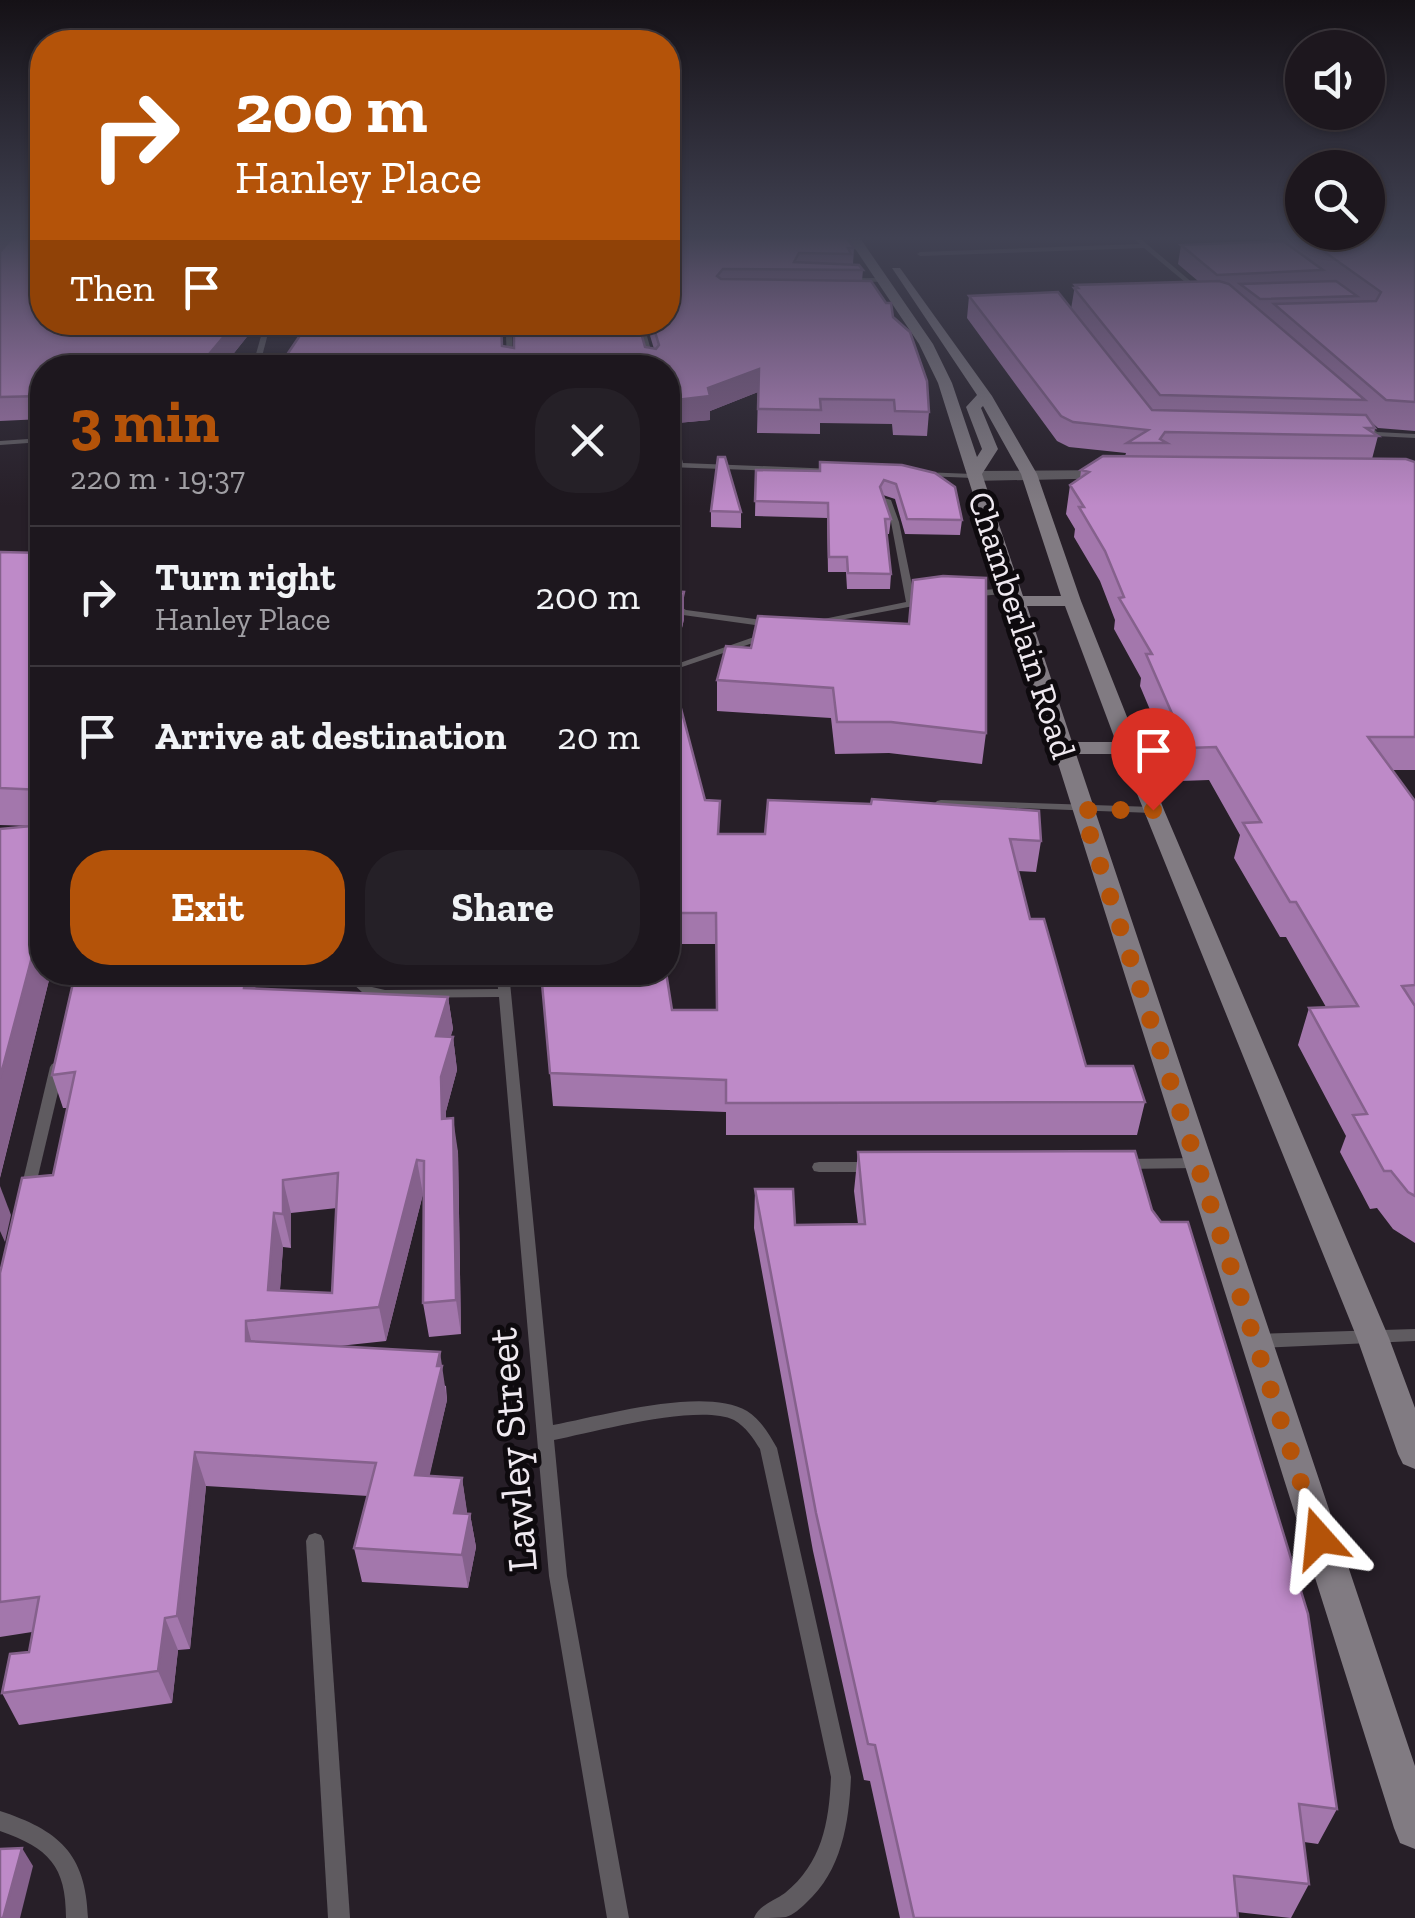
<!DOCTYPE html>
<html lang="en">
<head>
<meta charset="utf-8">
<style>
  :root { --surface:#1d171e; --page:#252027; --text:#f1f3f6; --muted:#a09fa4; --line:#3b363c; --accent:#b45309 }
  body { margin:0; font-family:"Zilla Slab",serif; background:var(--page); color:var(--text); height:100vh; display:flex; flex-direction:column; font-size:38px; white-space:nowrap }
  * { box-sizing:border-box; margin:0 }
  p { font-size:32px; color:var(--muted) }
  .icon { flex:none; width:55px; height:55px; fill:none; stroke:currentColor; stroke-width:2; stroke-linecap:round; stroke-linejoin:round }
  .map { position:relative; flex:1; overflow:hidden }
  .sheet { position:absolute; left:30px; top:355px; width:650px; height:630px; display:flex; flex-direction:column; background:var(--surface); border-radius:40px; box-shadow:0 2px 8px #0004,0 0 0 2px var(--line) }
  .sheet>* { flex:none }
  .hud { position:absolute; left:30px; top:30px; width:650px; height:305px; border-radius:40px; box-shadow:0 2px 8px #0004,0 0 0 2px var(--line); background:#b45309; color:#fff; overflow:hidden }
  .controls { position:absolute; left:1285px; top:30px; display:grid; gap:20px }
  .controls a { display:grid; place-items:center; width:100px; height:100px; border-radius:50%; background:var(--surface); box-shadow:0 2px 8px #0004,0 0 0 2px var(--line); font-size:50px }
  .pin { position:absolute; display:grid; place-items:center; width:85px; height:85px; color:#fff; margin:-102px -42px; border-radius:50% 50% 50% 0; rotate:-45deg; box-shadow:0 0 10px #0007 }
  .pin .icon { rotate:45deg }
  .me { position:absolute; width:110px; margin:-55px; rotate:342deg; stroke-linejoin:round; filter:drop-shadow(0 0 8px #0008) }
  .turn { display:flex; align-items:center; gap:35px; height:210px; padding:0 40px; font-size:45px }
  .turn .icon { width:130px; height:130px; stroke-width:2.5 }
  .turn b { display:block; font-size:70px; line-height:85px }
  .then { display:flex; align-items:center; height:95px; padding:0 40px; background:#0003; gap:20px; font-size:38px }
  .round { display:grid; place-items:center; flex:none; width:105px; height:105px; border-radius:40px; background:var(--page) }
  .summary { display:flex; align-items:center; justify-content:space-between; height:170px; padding:0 40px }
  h1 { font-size:60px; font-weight:700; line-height:75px; color:var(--accent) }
  .primary-button { display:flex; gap:20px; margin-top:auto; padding:20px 40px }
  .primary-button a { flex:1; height:115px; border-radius:40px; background:var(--accent); color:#fff; font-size:40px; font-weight:700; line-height:115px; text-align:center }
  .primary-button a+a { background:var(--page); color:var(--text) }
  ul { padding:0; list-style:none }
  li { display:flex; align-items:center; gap:30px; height:140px; padding:0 40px; border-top:2px solid var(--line) }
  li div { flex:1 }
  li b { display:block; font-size:38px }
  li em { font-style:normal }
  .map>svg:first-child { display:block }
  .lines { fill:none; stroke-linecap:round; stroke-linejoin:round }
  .lane { fill:#5f5b60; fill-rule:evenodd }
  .street { fill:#5f5b60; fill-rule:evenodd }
  .secondary { fill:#817b82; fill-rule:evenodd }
  .wall { fill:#a377ac; fill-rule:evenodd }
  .shaded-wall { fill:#85618c }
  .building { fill:#be8ac8; stroke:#85618c; stroke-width:2.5; fill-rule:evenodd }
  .route { stroke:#b45309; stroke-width:18; stroke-dasharray:0 32.4 }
  .labels { text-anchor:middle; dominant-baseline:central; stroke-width:10; stroke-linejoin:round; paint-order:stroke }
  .street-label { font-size:35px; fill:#efe9f0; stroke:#0e0a0e }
  .near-street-label { font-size:42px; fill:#efe9f0; stroke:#0e0a0e }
</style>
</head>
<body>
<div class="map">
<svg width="1415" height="1918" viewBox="0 0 1415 1918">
  <rect width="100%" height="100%" fill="#271f28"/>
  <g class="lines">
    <!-- lane -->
    <g class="lane">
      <path d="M 1133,238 L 1139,238 L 1148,245 L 1201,290 L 1201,292 L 1197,292 L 1144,248 L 920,256 L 917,254 L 920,252 L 1140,244 Z"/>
      <path d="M 845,278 L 882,278 L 885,280 L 882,282 L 843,281 Z"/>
      <path d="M 265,322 L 271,322 L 259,368 L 252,368 Z"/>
      <path d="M 637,322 L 643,322 L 656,368 L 649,368 Z"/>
      <path d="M 509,332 L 512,334 L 513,368 L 507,368 L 506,334 Z"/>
      <path d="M 668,418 L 672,420 L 683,463 L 835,469 L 839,471 L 835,473 L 668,467 L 668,463 L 676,463 L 668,432 Z"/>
      <path d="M 1361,422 L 1367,422 L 1377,432 L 1415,434 L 1415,438 L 1375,436 L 1361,426 Z"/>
      <path d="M 42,438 L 42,442 L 0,445 L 0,441 Z"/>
      <path d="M 922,472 L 973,474 L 977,476 L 973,478 L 925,476 L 921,474 Z"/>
      <path d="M 884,498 L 891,500 L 899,522 L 915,600 L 924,598 L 929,601 L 924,604 L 814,625 L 814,621 L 906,602 L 891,522 L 883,500 Z"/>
      <path d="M 1011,588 L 1014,589 L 1014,593 L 969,597 L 964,594 L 969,591 Z"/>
      <path d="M 668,599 L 686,610 L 769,621 L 774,624 L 769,627 L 683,615 L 668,606 Z"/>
      <path d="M 768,632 L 773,635 L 771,637 L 679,668 L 673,668 L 671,666 Z"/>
      <path d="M 941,800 L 1153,807 L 1159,810 L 1153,813 L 937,805 L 935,803 L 937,801 Z"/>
      <path d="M 75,972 L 87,972 L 81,999 L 75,1003 L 69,999 Z"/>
      <path d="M 340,972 L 355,972 L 372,987 L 385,990 L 498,989 L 497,972 L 509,972 L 553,1425 C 602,1416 704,1386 747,1411 C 761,1420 769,1434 777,1448 L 851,1777 C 849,1822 842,1871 806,1903 C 801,1908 793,1915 786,1917 C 777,1918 764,1918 754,1918 C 759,1905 774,1901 785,1893 C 822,1863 829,1823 831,1777 L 760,1449 C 753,1438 746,1427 734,1420 C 699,1403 594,1432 554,1440 L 567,1576 L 629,1918 L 607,1918 L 549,1576 L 499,997 L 385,998 L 363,993 Z"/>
      <path d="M 57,1062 L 62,1064 L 64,1067 L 34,1193 L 32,1197 L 27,1198 L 22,1197 L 20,1193 L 50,1067 L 52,1064 Z"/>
      <path d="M 1197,1158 L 1202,1159 L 1204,1163 L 1202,1167 L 1197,1168 L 1124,1169 L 1119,1168 L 1117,1164 L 1119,1160 L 1124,1159 Z"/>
      <path d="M 819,1162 L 869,1162 L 874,1163 L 876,1167 L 874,1171 L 869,1172 L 819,1172 L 814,1171 L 812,1167 L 814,1163 Z"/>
      <path d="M 1415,1329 L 1415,1341 L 1258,1348 L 1252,1346 L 1250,1341 L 1252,1336 L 1258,1334 Z"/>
      <path d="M 315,1533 L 321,1535 L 324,1541 L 350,1918 L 328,1918 L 306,1541 L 309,1535 Z"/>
      <path d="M 0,1811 C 58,1830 86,1853 88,1918 L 66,1918 C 66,1866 49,1848 0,1831 Z"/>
    </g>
    <!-- street -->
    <path class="street" d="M 1115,470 L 1123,475 L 1121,478 L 973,481 L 965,476 L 973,471 Z"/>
    <!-- secondary -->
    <path class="secondary" d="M 848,238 L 860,238 L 933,344 L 952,383 L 977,457 L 982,449 L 966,407 L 977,395 L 892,268 L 900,268 L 992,396 L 1037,474 L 1081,601 L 1164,810 L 1389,1338 L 1415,1408 L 1415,1469 L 1403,1464 L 1398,1454 L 1357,1338 L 1121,754 L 1076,754 L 1415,1766 L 1415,1849 L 1400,1843 L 1394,1828 L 938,383 L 919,344 ZM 983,406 L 1021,474 L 1061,596 L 1023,596 L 982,474 L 998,449 L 981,408 ZM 1027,606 L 1065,606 L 1116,742 L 1072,742 Z"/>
  </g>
  <!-- wall -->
  <g class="wall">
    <path d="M 0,238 L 42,322 L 262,322 L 258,333 L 250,333 L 222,368 L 42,368 L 42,419 L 0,421 Z"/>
    <path d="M 668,238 L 854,248 L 853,264 L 863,270 L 862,281 L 893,317 L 929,412 L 927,436 L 893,435 L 892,424 L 820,423 L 820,434 L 757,433 L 758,392 L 710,411 L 710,420 L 677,423 L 668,415 L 668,368 L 301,333 L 272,333 L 270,322 L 638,322 L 645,347 L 654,349 L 646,322 L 668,322 ZM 507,329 L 514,333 L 514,348 L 503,346 L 502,334 Z"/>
    <path d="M 1268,238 L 1415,238 L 1415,431 L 1378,428 L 1370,421 L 1375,428 L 1374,433 L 1378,436 L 1372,459 L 1415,462 L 1415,770 L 1392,770 L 1415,801 L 1415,1243 L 1393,1229 L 1377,1208 L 1370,1209 L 1340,1152 L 1346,1136 L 1298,1045 L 1309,1008 L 1326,1007 L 1286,937 L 1280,937 L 1234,858 L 1240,835 L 1209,780 L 1180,781 L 1140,686 L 1141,678 L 1114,629 L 1115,620 L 1100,581 L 1074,537 L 1075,529 L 1066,514 L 1070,485 L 1080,479 L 1081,470 L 1125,456 L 1126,453 L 1069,447 L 1057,441 L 967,318 L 969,296 L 1071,309 L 1075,285 L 1198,281 L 1178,264 L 1181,245 L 1272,242 Z"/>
    <path d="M 902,465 L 962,520 L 960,535 L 905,534 L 895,499 L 883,495 L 891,519 L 889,534 L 886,534 L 891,574 L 890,589 L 847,589 L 846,572 L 828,572 L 827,518 L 755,516 L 756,470 L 819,471 Z"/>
    <path d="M 711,511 L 741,512 L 741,528 L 711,527 Z"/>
    <path d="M 0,552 L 42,553 L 42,972 L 51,972 L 0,1178 L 0,829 L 33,826 L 0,825 Z"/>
    <path d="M 668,591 L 684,619 L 675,659 L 673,661 L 672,676 L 705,800 L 719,834 L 765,834 L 768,800 L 1041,841 L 1036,872 L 1018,871 L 1030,919 L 1086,1066 L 1145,1102 L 1137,1135 L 726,1135 L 726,1112 L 553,1106 L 541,972 L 672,1010 L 716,1010 L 716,944 L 668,944 Z"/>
    <path d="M 726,646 L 986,733 L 982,764 L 889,753 L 835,754 L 831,718 L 717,711 L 717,680 Z"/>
    <path d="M 97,972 L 257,972 L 255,988 L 448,997 L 453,1029 L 450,1037 L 453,1037 L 457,1070 L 446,1111 L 446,1119 L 458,1152 L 461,1334 L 429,1337 L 423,1303 L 424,1194 L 423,1194 L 386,1341 L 339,1346 L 446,1386 L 447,1400 L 429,1476 L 462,1478 L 467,1514 L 470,1514 L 476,1547 L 468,1588 L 362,1582 L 354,1548 L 368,1496 L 206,1486 L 190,1649 L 178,1650 L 172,1703 L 19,1725 L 2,1693 L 29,1652 L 32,1632 L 0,1637 L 0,1273 L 53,1175 L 67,1108 L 63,1108 L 52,1075 L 95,981 ZM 337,1208 L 332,1293 L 280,1290 L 283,1247 L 291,1248 L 291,1213 Z"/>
    <path d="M 858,1152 L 1152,1210 L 1337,1809 L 1318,1844 L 1304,1842 L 1309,1884 L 1291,1918 L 1237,1912 L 1238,1918 L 900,1918 L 870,1781 L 864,1780 L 813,1551 L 754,1228 L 755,1189 L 795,1225 L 858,1224 L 854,1191 Z"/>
  </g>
  <!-- shaded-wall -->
  <g class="shaded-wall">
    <path d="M 0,238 L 12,238 L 0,254 Z"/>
    <path d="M 236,322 L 248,322 L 250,333 L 222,368 L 206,368 L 205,359 Z"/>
    <path d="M 501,322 L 506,322 L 507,329 L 502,334 L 503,368 Z"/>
    <path d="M 759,369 L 758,392 L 710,411 L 710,420 L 677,423 L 676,400 Z"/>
    <path d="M 684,592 L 684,619 L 675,659 L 673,661 L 673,672 L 669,691 L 669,636 Z"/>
    <path d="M 42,919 L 42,972 L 51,972 L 0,1177 L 0,1078 Z"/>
    <path d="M 246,972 L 257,972 L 252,1020 L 244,988 Z"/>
    <path d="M 448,997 L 453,1029 L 441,1070 L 436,1036 Z"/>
    <path d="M 453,1037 L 457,1070 L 446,1111 L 446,1153 L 442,1119 L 441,1077 Z"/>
    <path d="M 453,1118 L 458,1152 L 461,1334 L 456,1300 Z"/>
    <path d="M 417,1160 L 423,1194 L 386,1341 L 379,1307 Z"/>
    <path d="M 283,1180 L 291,1213 L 291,1248 L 283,1214 Z"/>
    <path d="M 0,1186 L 11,1215 L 5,1242 L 0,1231 Z"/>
    <path d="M 274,1213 L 283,1247 L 278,1317 L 268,1290 Z"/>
    <path d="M 246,1321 L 255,1355 L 246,1341 Z"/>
    <path d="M 440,1352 L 447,1400 L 422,1509 L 415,1475 Z"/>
    <path d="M 195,1452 L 206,1486 L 190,1649 L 177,1616 Z"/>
    <path d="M 462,1478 L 467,1511 L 460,1546 L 454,1513 Z"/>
    <path d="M 470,1514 L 476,1547 L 468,1588 L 462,1555 Z"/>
    <path d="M 165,1618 L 178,1650 L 172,1703 L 158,1671 Z"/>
    <path d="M 22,1848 L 33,1866 L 20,1918 L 3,1918 Z"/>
  </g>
  <!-- building -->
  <g class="building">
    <path d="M 12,238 L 42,238 L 42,322 L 236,322 L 205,359 L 221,360 L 215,368 L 42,368 L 42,396 L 0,397 L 0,252 Z"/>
    <path d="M 668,238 L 847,238 L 854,248 L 848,248 L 851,254 L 799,253 L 794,262 L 859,265 L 863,270 L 723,269 L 717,276 L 721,279 L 871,281 L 886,303 L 891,303 L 893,317 L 910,332 L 927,381 L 929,412 L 895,411 L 894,400 L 820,399 L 821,410 L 758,409 L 759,369 L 708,388 L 710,396 L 676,400 L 668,392 L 668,368 L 278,368 L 309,322 L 501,322 L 502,346 L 514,348 L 514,322 L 638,322 L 645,347 L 656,349 L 659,345 L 652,322 L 668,322 Z"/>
    <path d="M 1305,238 L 1415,238 L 1415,402 L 1386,400 L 1274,304 L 1376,301 L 1381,292 Z"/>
    <path d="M 1283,241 L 1323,270 L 1217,275 L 1181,245 Z"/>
    <path d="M 1219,281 L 1229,284 L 1365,400 L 1160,395 L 1074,288 L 1078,288 L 1075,285 Z"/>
    <path d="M 1336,281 L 1357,296 L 1260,299 L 1240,284 Z"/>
    <path d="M 1058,292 L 1152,410 L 1366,415 L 1375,428 L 1366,428 L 1378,436 L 1165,432 L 1160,439 L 1167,443 L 1127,443 L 1148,430 L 1073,422 L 1061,416 L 969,296 Z"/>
    <path d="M 1103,456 L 1406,459 L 1415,462 L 1415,737 L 1368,737 L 1415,801 L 1415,985 L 1402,986 L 1415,1006 L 1415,1196 L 1408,1192 L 1391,1171 L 1384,1171 L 1353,1115 L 1367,1114 L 1309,1008 L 1358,1006 L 1296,902 L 1290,902 L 1243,823 L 1261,822 L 1216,747 L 1187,748 L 1146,654 L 1152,654 L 1119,598 L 1124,597 L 1105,551 L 1079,507 L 1084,507 L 1070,485 L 1089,472 L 1081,470 Z"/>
    <path d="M 718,457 L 725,457 L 741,512 L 711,511 Z"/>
    <path d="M 820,462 L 902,465 L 935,473 L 955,487 L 962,520 L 907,519 L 896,484 L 884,480 L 880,487 L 891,519 L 885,519 L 891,574 L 848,573 L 847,557 L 829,557 L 828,503 L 755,501 L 756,470 L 820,471 Z"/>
    <path d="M 0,552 L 42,553 L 42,790 L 0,788 Z"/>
    <path d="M 943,576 L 986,578 L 986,733 L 891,722 L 837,722 L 833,688 L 717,680 L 726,646 L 751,648 L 758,616 L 909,624 L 913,580 Z"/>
    <path d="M 668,591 L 684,592 L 675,631 L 669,636 L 673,644 L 669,663 L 705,800 L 720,801 L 718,834 L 765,834 L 768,800 L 871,804 L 872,799 L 1039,811 L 1041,841 L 1010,839 L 1030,919 L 1044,919 L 1086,1066 L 1133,1066 L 1145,1102 L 726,1103 L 726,1080 L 550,1073 L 541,972 L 666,972 L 672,1010 L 717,1010 L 716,913 L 668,913 Z"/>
    <path d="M 42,825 L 42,919 L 0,1078 L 0,829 Z"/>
    <path d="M 97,972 L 246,972 L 244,988 L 448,997 L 436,1036 L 453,1037 L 441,1077 L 442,1119 L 453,1118 L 456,1300 L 423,1303 L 424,1161 L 417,1160 L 379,1307 L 246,1321 L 246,1341 L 440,1352 L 437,1366 L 442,1366 L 415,1475 L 462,1478 L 454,1513 L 470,1514 L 462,1555 L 354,1548 L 376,1463 L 195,1452 L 177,1616 L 165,1618 L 158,1671 L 2,1693 L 10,1654 L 29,1652 L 39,1597 L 0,1602 L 0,1273 L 22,1178 L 53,1175 L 75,1072 L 52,1075 L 73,983 L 95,981 ZM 338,1173 L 332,1293 L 268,1290 L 274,1213 L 283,1214 L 283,1180 Z"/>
    <path d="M 1135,1151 L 1152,1210 L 1161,1222 L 1188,1222 L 1308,1614 L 1337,1809 L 1299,1804 L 1309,1884 L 1234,1876 L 1238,1918 L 914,1918 L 875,1745 L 868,1744 L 816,1513 L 755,1189 L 793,1189 L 795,1225 L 865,1224 L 858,1152 Z"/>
    <path d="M 22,1848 L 3,1918 L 0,1918 L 0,1849 Z"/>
  </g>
  <!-- sky -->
  <linearGradient id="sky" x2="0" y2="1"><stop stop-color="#151116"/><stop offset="0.47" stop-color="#414253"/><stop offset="1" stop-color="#414253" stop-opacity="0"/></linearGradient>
  <rect width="1415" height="506" fill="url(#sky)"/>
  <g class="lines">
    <!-- route -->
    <path class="route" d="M 1153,810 L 1082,810 L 1319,1538"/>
  </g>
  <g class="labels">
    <!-- street labels -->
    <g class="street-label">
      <text transform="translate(1022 625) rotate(72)">Chamberlain Road</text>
    </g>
    <!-- near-street labels -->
    <g class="near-street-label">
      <text transform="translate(512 1450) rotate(-95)">Lawley Street</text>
    </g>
  </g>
</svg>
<div class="controls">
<a><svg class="icon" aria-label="sound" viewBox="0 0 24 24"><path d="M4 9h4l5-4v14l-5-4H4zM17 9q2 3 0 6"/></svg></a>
<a><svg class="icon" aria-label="search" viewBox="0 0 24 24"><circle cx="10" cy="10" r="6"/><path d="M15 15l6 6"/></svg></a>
</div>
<div class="pin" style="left:1153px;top:810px;background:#d93025"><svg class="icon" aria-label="arrive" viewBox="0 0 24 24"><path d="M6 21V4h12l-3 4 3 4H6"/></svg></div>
<svg class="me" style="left:1319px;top:1538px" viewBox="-20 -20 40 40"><path d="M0-17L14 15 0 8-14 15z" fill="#b45309" stroke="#fff" stroke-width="4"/></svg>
<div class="hud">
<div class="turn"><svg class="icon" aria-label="right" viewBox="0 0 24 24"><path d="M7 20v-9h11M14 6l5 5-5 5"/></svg><div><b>200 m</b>Hanley Place</div></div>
<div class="then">Then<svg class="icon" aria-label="arrive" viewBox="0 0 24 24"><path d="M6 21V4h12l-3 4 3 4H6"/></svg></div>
</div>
<section class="sheet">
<div class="summary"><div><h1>3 min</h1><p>220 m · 19:37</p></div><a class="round"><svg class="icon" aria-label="close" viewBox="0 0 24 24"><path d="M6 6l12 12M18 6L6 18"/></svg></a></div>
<ul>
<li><svg class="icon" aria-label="right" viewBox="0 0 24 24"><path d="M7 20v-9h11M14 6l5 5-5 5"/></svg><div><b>Turn right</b><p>Hanley Place</p></div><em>200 m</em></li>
<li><svg class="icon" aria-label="arrive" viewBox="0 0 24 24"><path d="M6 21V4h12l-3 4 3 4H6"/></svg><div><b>Arrive at destination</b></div><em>20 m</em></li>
</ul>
<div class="primary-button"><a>Exit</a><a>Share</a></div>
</section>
</div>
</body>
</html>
